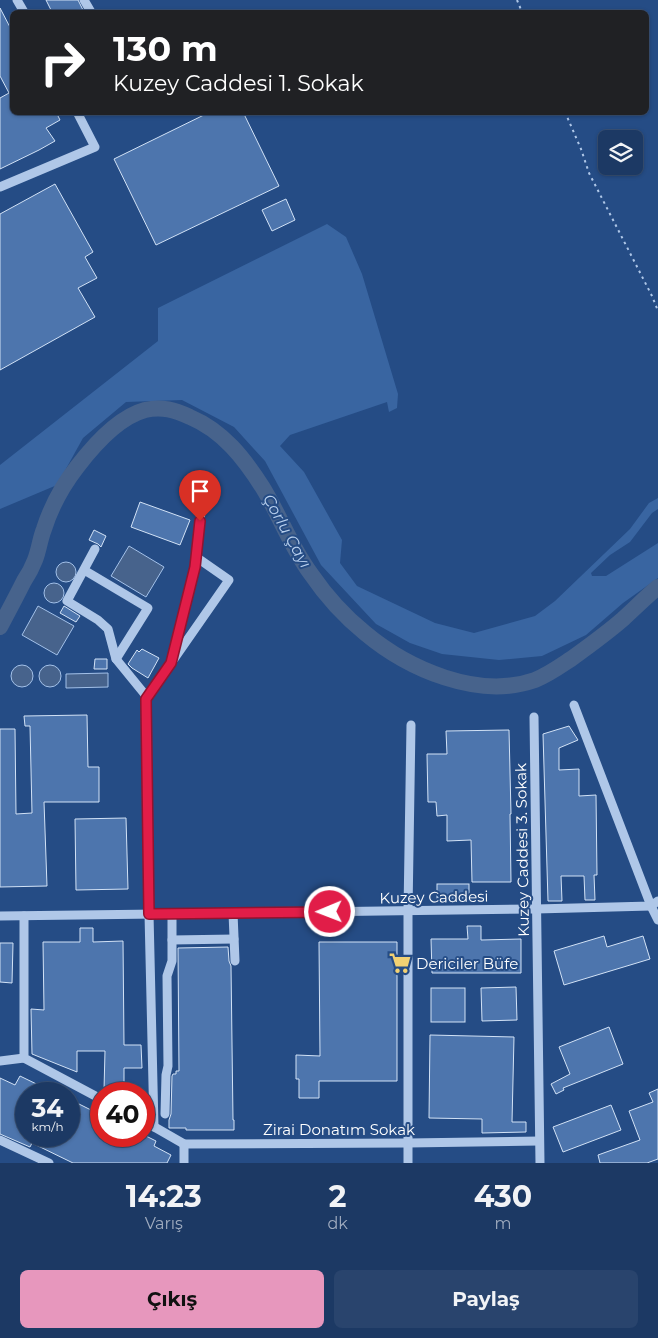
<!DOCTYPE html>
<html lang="tr">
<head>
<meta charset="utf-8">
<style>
  :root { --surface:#1c3964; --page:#29446d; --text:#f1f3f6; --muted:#a0acbf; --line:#3a5378; --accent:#e797bd }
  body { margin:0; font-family:Montserrat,sans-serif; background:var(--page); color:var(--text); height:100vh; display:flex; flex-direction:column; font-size:19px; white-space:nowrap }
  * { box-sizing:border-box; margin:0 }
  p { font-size:16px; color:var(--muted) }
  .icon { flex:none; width:28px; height:28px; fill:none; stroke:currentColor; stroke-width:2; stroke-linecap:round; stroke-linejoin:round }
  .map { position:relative; height:1163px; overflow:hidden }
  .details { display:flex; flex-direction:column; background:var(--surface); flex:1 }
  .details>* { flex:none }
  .guide { position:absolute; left:10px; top:10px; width:639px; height:105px; border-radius:8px; box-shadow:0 1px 4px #0004,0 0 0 1px var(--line); background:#202124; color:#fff; overflow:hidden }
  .fabs { position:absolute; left:598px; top:130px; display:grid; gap:10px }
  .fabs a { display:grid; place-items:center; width:45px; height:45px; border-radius:8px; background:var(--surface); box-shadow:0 1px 4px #0004,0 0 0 1px var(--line); font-size:25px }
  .speed { position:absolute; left:15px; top:1082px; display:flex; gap:10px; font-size:25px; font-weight:700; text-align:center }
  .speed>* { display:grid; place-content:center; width:65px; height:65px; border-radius:50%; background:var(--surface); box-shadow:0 1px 4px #0004,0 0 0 1px var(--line); line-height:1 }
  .speed small { font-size:12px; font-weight:400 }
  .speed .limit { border:8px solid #d22; background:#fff; color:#111 }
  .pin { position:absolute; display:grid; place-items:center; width:42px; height:42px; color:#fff; margin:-51px -21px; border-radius:50% 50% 50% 0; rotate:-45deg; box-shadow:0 0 5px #0007 }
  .pin .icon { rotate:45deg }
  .me { position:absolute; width:55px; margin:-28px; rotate:269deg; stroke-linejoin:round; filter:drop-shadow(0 0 4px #0008) }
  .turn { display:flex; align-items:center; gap:18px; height:105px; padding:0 20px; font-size:22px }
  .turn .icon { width:65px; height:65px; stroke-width:2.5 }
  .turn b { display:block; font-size:35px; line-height:42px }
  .eta { display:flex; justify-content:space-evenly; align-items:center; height:85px; text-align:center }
  .eta b { font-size:30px; font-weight:700; line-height:35px }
  .action { display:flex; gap:10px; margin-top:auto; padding:10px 20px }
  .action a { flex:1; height:58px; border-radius:8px; background:var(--accent); color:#111; font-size:20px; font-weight:700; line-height:58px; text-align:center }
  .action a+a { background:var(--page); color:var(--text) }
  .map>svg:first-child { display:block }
  .green { fill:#3965a1 }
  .water { fill:#47638c; stroke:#a3c1e9 }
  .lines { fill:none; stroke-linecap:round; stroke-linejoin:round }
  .river { stroke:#47638c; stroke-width:16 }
  .building { fill:#4d75ad; stroke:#d2e2f6 }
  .path { stroke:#afc7e8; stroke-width:2; stroke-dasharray:2.5 4; stroke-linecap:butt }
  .minor { stroke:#afc7e8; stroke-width:9 }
  .route-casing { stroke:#92132f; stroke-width:12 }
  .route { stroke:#e11d48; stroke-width:9 }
  .labels { text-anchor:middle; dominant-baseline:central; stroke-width:4; stroke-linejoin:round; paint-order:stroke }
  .street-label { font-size:15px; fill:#fff; stroke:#254c85 }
  .poi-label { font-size:15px; fill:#fff; stroke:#254c85; text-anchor:start }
  .water-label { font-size:16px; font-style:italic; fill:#bad1ef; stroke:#254c85 }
</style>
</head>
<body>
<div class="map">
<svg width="658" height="1163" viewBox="0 0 658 1163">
  <rect width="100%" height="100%" fill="#254c85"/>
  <!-- green -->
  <path class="green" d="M 327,224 L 346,237 L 362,274 L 398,394 L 397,408 L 389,412 L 387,402 L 290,435 L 280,446 L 304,472 L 342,540 L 340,563 L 357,586 L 435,623 L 474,633 L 535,616 L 555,601 L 630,529 L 649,503 L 658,498 L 658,509 L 652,513 L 630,542 L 610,555 L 591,573 L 592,576 L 606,576 L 658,543 L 658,578 L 623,603 L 586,635 L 542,656 L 499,660 L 442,654 L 410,643 L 376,624 L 321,565 L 265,461 L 234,427 L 182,400 L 126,402 L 83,438 L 57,485 L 0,509 L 0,465 L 158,341 L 158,308 Z"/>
  <!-- water -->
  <g class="water">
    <path d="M 129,546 L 164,567 L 146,597 L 111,576 Z"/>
    <circle cx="66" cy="572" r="10"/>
    <circle cx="54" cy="593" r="10"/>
    <path d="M 38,606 L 74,626 L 57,655 L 22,635 Z"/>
    <circle cx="50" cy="676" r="11"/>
    <circle cx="22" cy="676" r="11"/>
    <path d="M 108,673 L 108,687 L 66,688 L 66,674 Z"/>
  </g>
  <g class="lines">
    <!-- river -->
    <path class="river" d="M 0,627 C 8,612 16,597 24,581 C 28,575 32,568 35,560 C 39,550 40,539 44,529 C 51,507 63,485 77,467 C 93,446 119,417 145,410 C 162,406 175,410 190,417 C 223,431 244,458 263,488 C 280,516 291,547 311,574 C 326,596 344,616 365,633 C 408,669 478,700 535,680 C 548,675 559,667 571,659 C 589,646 607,633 623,619 C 635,608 646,597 658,587"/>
  </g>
  <!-- building -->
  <g class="building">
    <path d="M 46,0 L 78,0 L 84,12 L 52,12 Z"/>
    <path d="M 0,8 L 12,31 L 12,112 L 56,112 L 60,120 L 46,128 L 55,141 L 39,150 L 0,169 L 0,98 L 9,93 L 0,76 Z"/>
    <path d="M 210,112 L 243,112 L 279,186 L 156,245 L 114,159 Z"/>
    <path d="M 55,184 L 93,252 L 85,257 L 97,278 L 78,288 L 95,317 L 0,370 L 0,214 Z"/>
    <path d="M 286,199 L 295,220 L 272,231 L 262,210 Z"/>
    <path d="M 140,502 L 190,520 L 180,545 L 131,527 Z"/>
    <path d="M 94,530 L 106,536 L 101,547 L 98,544 L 89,540 Z"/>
    <path d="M 64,606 L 80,616 L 76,622 L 60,613 Z"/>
    <path d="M 142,649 L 159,658 L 148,678 L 132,668 L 128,664 L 137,650 L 139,652 Z"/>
    <path d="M 95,659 L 107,659 L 107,669 L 94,669 Z"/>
    <path d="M 87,715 L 88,767 L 99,767 L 99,802 L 44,802 L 47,886 L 0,887 L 0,729 L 15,729 L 16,814 L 32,813 L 30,726 L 25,726 L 24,716 Z"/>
    <path d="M 569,726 L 578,740 L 559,748 L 559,770 L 579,769 L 579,796 L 596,795 L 597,875 L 594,875 L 595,900 L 585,900 L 584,876 L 561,876 L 562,901 L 548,901 L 543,734 Z"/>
    <path d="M 509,730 L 511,814 L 510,814 L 511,882 L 472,882 L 471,840 L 447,841 L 447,815 L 437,816 L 436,802 L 428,802 L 427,754 L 447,754 L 446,731 Z"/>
    <path d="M 126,818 L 128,889 L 76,890 L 75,819 Z"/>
    <rect x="437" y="884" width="32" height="14"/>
    <path d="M 467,926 L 481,926 L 481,940 L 521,939 L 521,973 L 432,973 L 431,939 L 468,939 Z"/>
    <path d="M 80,928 L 93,928 L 93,942 L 123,941 L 124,1045 L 141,1045 L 142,1068 L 124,1068 L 124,1090 L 104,1090 L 105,1051 L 77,1051 L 77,1072 L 32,1054 L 31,1009 L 44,1010 L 43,942 L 80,942 Z"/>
    <path d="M 604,936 L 607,947 L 643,936 L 650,959 L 564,985 L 554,951 Z"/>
    <path d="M 319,942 L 397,942 L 397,1081 L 319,1081 L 319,1098 L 299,1098 L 299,1079 L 296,1079 L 296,1055 L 320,1056 Z"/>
    <path d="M 0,943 L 13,943 L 12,983 L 0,982 Z"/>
    <path d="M 228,947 L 229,961 L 231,966 L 233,1120 L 234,1120 L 234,1130 L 186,1130 L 186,1128 L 169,1128 L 169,1120 L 171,1114 L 172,1076 L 173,1074 L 176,1074 L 176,1071 L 179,1071 L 178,948 Z"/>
    <path d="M 516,987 L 517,1020 L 482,1021 L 481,988 Z"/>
    <rect x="431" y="988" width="34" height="34"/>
    <path d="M 609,1027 L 623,1064 L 563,1088 L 564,1090 L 556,1094 L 551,1084 L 570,1074 L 559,1047 Z"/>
    <path d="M 430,1035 L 514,1037 L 512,1122 L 526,1122 L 526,1132 L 482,1133 L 482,1119 L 429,1118 Z"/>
    <path d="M 20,1076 L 57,1094 L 26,1094 L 26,1136 L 69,1136 L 69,1099 L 101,1115 L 101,1136 L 146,1136 L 156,1141 L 154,1146 L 171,1155 L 167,1163 L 73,1163 L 32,1143 L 30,1147 L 0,1134 L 0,1078 L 15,1085 Z"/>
    <path d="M 658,1089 L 658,1159 L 647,1163 L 600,1163 L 598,1155 L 640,1140 L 629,1111 L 653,1102 L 649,1093 Z"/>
    <path d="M 611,1105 L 621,1130 L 563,1152 L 553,1127 Z"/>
  </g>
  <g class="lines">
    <!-- path -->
    <g class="path">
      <path d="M 517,0 L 522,12"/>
      <path d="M 565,112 L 581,149 L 589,173 L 652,296 L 658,311"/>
    </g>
    <!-- minor -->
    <g class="minor">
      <path d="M 17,0 L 24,12"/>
      <path d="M 84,0 L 91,12"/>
      <path d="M 0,187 L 95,147 L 77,112"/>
      <path d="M 95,549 L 67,601 L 98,620 L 108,629 L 116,659 L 147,697"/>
      <path d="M 84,570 L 148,608 L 116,659"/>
      <path d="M 174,659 L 229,580 L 196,557"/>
      <path d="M 574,705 L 651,906 L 658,920"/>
      <path d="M 534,717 L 540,1163"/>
      <path d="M 233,913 L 235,961"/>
      <path d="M 0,916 L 536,909 L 651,906 L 658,901"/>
      <path d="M 24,916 L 24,1058 L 101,1099"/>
      <path d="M 172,940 L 234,939"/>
      <path d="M 0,1061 L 24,1058"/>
      <path d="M 165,1114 L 166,1075 L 168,1066 L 167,976 L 172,961 L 172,914"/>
      <path d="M 144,1121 L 184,1144 L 408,1143 L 539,1141"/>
      <path d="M 154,1127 L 149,914 L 146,699 L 171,663 L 195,567 L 202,502"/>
      <path d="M 0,1140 L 49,1163"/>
      <path d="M 184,1163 L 184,1144"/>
      <path d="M 408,1163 L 408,911 L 411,725"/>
    </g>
  </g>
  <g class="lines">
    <!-- route casing -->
    <g class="route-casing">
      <path id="route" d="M 200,521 L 195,567 L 171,663 L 146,699 L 149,914 L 330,912"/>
    </g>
    <!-- route -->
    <use href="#route" class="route"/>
  </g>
  <!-- icons -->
  <defs>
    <g id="supermarket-bare" transform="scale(1.725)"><path d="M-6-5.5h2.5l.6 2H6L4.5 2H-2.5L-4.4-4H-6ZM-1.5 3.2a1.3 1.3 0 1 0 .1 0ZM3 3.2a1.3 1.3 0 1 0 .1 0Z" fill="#f2d173" stroke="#254c85" stroke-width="2.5" paint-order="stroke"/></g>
  </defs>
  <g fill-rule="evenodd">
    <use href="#supermarket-bare" x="400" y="963"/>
  </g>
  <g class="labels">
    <!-- street labels -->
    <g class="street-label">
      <text transform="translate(522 850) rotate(-91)">Kuzey Caddesi 3. Sokak</text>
      <text transform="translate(434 897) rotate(-1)">Kuzey Caddesi</text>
      <text x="339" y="1129">Zirai Donatım Sokak</text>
    </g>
    <!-- poi labels -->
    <g class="poi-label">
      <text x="416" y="963">Dericiler Büfe</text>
    </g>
    <!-- water labels -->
    <g class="water-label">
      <text transform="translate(287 531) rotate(61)">Çorlu Çayı</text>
    </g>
  </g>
</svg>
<div class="fabs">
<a><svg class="icon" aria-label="layers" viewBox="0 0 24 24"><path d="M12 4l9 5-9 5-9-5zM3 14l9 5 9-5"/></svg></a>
</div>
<div class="speed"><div>34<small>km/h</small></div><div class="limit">40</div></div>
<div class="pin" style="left:200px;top:521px;background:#d93025"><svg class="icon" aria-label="arrive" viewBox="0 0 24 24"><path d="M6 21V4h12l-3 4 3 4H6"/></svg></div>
<svg class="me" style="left:330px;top:912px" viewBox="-20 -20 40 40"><circle r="17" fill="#e11d48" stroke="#fff" stroke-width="3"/><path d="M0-11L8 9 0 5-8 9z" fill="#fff"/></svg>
<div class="guide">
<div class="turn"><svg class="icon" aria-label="right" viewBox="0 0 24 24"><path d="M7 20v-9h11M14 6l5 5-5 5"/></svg><div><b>130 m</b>Kuzey Caddesi 1. Sokak</div></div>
</div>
</div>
<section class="details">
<div class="eta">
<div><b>14:23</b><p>Varış</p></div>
<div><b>2</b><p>dk</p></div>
<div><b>430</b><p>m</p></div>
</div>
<div class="action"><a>Çıkış</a><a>Paylaş</a></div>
</section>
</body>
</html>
